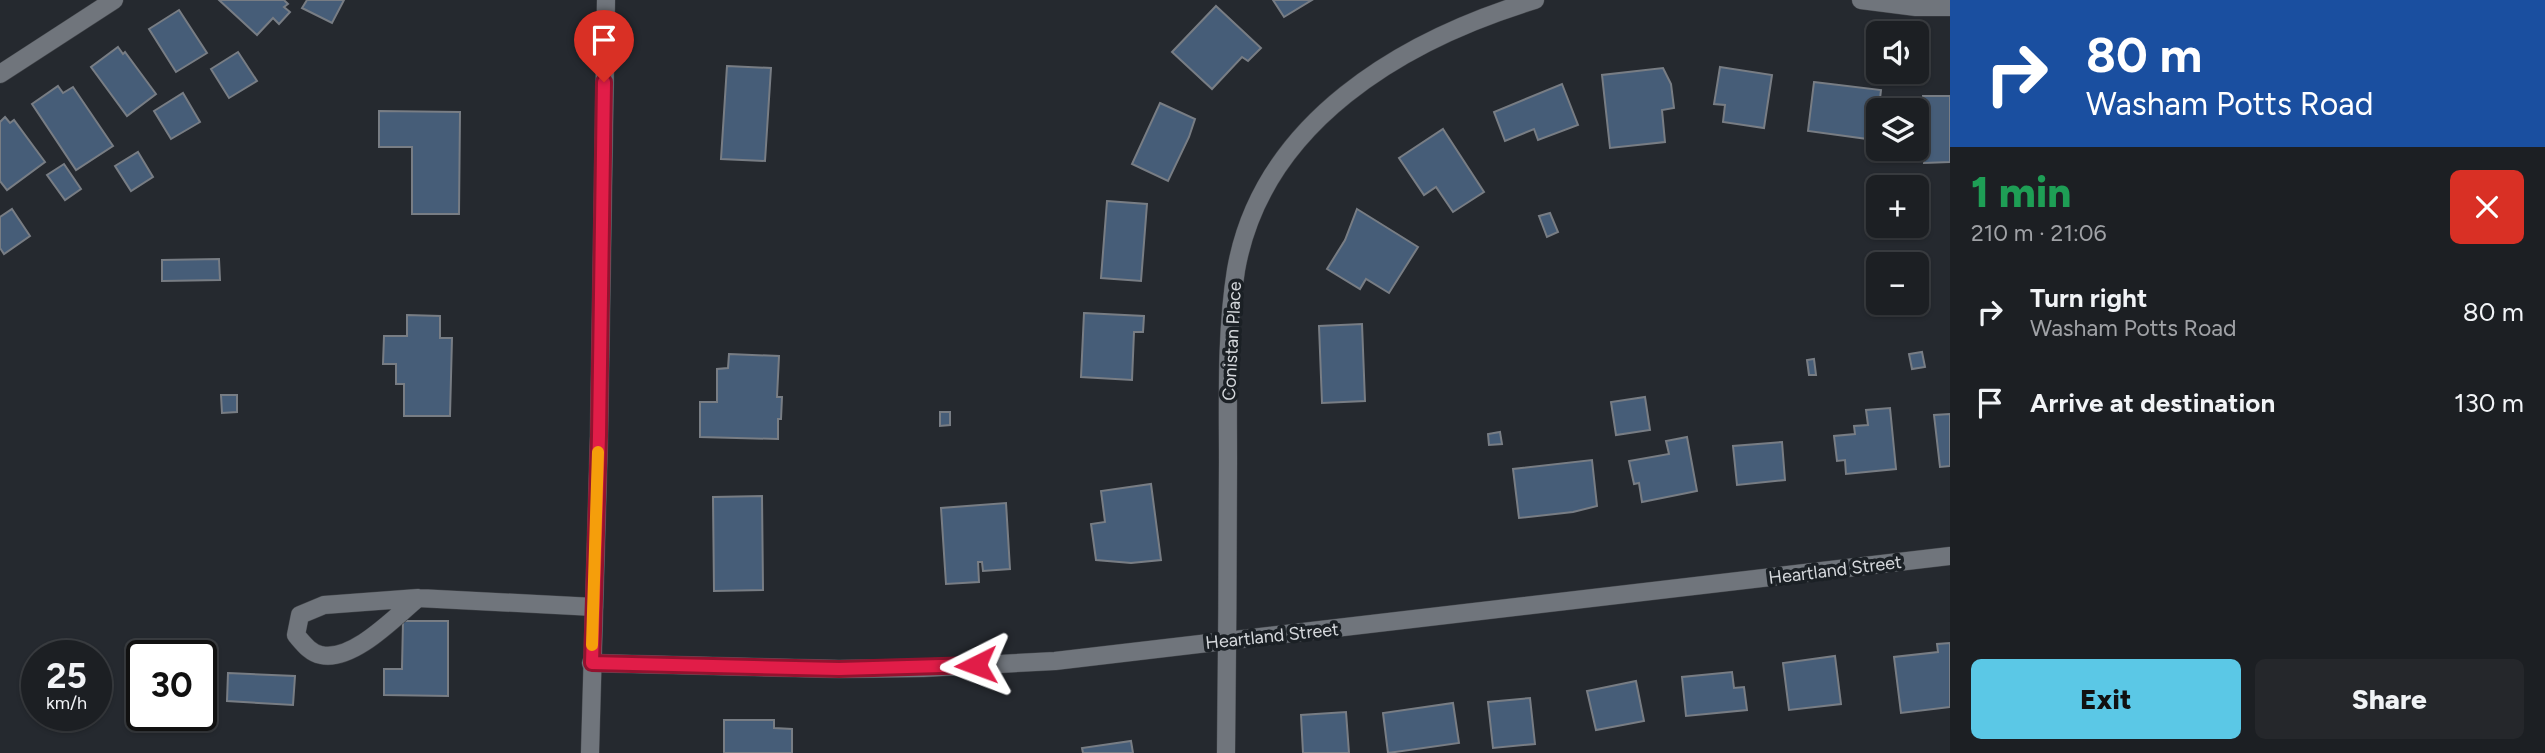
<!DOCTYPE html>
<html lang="en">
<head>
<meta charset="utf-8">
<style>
  :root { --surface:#1c1f23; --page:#25272b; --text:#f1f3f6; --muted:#a0a2a6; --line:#3a3d41; --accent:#5bc8e6 }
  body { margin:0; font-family:Figtree,sans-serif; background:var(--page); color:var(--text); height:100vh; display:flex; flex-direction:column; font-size:26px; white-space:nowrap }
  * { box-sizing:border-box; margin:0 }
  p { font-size:23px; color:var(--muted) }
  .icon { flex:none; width:38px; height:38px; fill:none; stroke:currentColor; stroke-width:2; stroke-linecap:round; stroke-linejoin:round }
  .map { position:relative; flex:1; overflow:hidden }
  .details { display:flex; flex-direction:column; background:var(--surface); width:595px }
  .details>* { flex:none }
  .top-card { background:#1a4fa0; color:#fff; overflow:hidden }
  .controls { position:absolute; left:1866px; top:21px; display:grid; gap:14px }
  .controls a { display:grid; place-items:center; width:63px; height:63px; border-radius:10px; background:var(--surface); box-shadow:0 2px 5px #0004,0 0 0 2px var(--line); font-size:35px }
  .speed { position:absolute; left:21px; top:640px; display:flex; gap:14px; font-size:35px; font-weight:700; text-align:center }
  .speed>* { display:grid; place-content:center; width:91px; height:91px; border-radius:50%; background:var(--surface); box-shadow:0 2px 5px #0004,0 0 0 2px var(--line); line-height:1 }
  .speed small { font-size:18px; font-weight:400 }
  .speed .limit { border:4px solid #111; border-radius:10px; background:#fff; color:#111 }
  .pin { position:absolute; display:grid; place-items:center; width:60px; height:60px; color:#fff; margin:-72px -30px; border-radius:50% 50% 50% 0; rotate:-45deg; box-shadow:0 0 7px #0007 }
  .pin .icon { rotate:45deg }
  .me { position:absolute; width:77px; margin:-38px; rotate:267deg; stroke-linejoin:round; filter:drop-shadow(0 0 5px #0008) }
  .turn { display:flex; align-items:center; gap:24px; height:147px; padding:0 21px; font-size:32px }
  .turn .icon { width:91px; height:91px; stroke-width:2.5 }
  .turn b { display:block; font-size:49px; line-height:60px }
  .round { display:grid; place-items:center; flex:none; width:74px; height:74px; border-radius:10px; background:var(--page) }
  .summary { display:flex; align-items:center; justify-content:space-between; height:119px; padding:0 21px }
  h1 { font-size:42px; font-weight:800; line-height:52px; color:#1e9e55 }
  .action { display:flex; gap:14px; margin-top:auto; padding:14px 21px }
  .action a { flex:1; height:80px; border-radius:10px; background:var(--accent); color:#111; font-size:28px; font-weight:800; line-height:80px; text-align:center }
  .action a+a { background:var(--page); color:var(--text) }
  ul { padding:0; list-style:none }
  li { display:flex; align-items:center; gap:21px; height:91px; padding:0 21px }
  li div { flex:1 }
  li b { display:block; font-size:26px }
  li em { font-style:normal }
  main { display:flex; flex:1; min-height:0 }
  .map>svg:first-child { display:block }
  .building { fill:#465d78; stroke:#787d84; stroke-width:2 }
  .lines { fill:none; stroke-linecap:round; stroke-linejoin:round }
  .service-casing { stroke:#42454a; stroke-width:19 }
  .minor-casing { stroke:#42454a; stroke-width:19 }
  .tertiary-casing { stroke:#42454a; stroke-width:19 }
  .service { stroke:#70757c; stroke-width:18 }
  .minor { stroke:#70757c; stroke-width:18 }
  .tertiary { stroke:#70757c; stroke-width:18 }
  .route-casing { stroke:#92132f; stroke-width:18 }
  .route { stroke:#e11d48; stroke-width:12 }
  .slow { stroke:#f59e0b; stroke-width:12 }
  .labels { text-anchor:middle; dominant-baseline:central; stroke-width:7; stroke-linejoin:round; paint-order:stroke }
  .street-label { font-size:18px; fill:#d5d8dc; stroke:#1b2025 }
</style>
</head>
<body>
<main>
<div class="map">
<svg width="1950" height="753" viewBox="0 0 1950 753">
  <rect width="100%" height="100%" fill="#25292f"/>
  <!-- building -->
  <g class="building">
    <path d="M 219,0 L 284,0 L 288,4 L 284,7 L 290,12 L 279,24 L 273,18 L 257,35 Z"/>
    <path d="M 307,0 L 344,0 L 332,23 L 302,8 Z"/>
    <path d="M 1273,0 L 1312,0 L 1284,17 Z"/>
    <path d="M 1216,6 L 1261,48 L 1248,61 L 1242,57 L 1212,89 L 1172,52 Z"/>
    <path d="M 179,10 L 207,53 L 176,72 L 149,29 Z"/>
    <path d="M 118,47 L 123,54 L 125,52 L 156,94 L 127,116 L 91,67 Z"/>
    <path d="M 238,52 L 257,81 L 229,98 L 211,69 Z"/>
    <path d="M 727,66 L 771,68 L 765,161 L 721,159 Z"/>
    <path d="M 1720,67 L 1772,75 L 1764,128 L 1723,122 L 1725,105 L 1714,104 Z"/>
    <path d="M 1663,68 L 1671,84 L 1674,108 L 1662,110 L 1665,142 L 1610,148 L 1602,75 Z"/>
    <path d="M 1814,82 L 1881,90 L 1875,140 L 1808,131 Z"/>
    <path d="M 1562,84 L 1578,125 L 1538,140 L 1534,129 L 1505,141 L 1494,112 Z"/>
    <path d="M 58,86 L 63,93 L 73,87 L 113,146 L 76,170 L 32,104 Z"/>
    <path d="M 183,93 L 200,122 L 171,139 L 154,111 Z"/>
    <path d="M 1923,96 L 1950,96 L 1950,162 L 1924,163 Z"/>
    <path d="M 1160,103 L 1195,119 L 1189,137 L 1168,181 L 1132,164 Z"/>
    <path d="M 379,111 L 460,112 L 459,214 L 412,214 L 412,147 L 379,147 Z"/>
    <path d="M 5,117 L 10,123 L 14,120 L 45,162 L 7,190 L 0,181 L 0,122 Z"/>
    <path d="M 1443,129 L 1484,192 L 1453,212 L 1436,187 L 1424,195 L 1399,158 Z"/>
    <path d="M 138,152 L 153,177 L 131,191 L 115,166 Z"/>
    <path d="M 64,164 L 81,189 L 65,200 L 47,175 Z"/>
    <path d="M 1107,201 L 1147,204 L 1141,281 L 1101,278 Z"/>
    <path d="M 12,209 L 30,236 L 4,254 L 0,248 L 0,217 Z"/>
    <path d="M 1357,209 L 1418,247 L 1389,293 L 1366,279 L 1360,289 L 1327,269 L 1345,240 Z"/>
    <path d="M 1550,213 L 1558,232 L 1547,237 L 1539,216 Z"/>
    <path d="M 219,259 L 220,280 L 162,281 L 162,260 Z"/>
    <path d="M 1084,313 L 1144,316 L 1143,332 L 1134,332 L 1132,380 L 1081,377 Z"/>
    <path d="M 407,315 L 440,316 L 440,338 L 452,338 L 450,416 L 404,416 L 404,384 L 396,384 L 396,364 L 383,364 L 384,336 L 407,336 Z"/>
    <path d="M 1362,324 L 1365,401 L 1322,403 L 1319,326 Z"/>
    <path d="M 1922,352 L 1925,367 L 1912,369 L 1909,354 Z"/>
    <path d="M 729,354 L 779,356 L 777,397 L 782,397 L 781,419 L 778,419 L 778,439 L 700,437 L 700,402 L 717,402 L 717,369 L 728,368 Z"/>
    <path d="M 1814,359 L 1816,375 L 1809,375 L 1807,360 Z"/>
    <path d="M 221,395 L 237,395 L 237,412 L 222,413 Z"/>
    <path d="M 1645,397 L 1650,430 L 1616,435 L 1611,402 Z"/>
    <path d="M 1890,408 L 1896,469 L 1846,474 L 1845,460 L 1837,461 L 1834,436 L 1855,434 L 1854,426 L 1868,425 L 1866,410 Z"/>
    <path d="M 940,412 L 950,412 L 950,425 L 940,426 Z"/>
    <path d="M 1950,414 L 1950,466 L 1940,467 L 1934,415 Z"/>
    <path d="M 1500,432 L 1502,444 L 1489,445 L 1488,434 Z"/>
    <path d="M 1687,437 L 1697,491 L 1642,502 L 1639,483 L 1634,484 L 1629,461 L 1669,454 L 1666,441 Z"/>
    <path d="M 1782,442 L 1785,480 L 1737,485 L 1733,446 Z"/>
    <path d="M 1592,460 L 1597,506 L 1573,512 L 1519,518 L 1513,469 Z"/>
    <path d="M 1151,484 L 1161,560 L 1131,563 L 1096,560 L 1091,524 L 1105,522 L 1101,491 Z"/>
    <path d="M 762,496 L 763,590 L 714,591 L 713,497 Z"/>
    <path d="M 1006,503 L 1010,569 L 983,571 L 982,562 L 978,562 L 979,582 L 946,584 L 941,508 Z"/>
    <path d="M 403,621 L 448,621 L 448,696 L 384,695 L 384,669 L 402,669 Z"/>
    <path d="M 1950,643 L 1950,707 L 1901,713 L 1894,657 L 1938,652 L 1937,644 Z"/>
    <path d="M 1835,656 L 1841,704 L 1789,710 L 1783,663 Z"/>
    <path d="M 1732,672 L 1734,688 L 1744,687 L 1747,710 L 1686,716 L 1682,677 Z"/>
    <path d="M 228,673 L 295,676 L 293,705 L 227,701 Z"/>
    <path d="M 1636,681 L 1644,721 L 1596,730 L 1587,691 Z"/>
    <path d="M 1530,698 L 1535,744 L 1493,748 L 1488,702 Z"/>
    <path d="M 1453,703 L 1459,743 L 1388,753 L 1383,713 Z"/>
    <path d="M 1346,712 L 1349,753 L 1303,753 L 1301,715 Z"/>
    <path d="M 724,720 L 774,720 L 774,728 L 792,729 L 792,753 L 724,753 Z"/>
    <path d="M 1131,741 L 1133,753 L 1083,753 L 1082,748 Z"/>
  </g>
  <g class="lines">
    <!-- service casing -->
    <g class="service-casing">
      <path id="service" d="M 418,598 C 395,617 353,662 321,655 C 310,653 303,643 296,635 L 300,615 L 324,605 L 418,598 L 594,607"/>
    </g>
    <!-- minor casing -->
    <g class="minor-casing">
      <g id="minor">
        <path d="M 1861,0 L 1916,7 L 1950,7"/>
        <path d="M 0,74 L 114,0"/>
        <path d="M 591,663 L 839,669 L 923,668 L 1055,661 L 1950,556"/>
        <path d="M 1226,753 C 1227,656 1228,558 1228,461 C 1228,398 1226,332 1236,270 C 1262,122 1403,40 1535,0"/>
      </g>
    </g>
    <!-- tertiary casing -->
    <g class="tertiary-casing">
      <path id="tertiary" d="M 590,753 L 599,436 L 606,0"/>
    </g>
    <!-- service -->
    <use href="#service" class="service"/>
    <!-- minor -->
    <use href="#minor" class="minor"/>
    <!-- tertiary -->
    <use href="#tertiary" class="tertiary"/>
  </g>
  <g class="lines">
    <!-- route casing -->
    <g class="route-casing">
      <path id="route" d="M 604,82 L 599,436 L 592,663 L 839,669 L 976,665"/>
    </g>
    <!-- route -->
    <use href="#route" class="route"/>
    <!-- slow -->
    <path class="slow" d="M 592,645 L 598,452"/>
  </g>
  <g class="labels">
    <!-- street labels -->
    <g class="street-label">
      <text transform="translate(1232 341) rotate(-87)">Conistan Place</text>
      <text transform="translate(1835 570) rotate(-7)">Heartland Street</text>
      <text transform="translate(1272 636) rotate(-6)">Heartland Street</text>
    </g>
  </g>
</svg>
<div class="controls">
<a><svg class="icon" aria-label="sound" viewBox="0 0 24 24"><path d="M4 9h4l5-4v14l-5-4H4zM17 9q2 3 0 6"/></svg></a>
<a><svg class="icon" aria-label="layers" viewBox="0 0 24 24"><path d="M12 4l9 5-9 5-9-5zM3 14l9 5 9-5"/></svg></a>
<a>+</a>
<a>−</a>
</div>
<div class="speed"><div>25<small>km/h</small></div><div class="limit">30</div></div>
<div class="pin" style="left:604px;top:82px;background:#d93025"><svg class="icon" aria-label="arrive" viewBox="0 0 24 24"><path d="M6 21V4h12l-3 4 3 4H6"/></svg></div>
<svg class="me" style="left:976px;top:665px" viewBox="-20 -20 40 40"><path d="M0-17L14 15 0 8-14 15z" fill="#e11d48" stroke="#fff" stroke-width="4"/></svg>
</div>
<section class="details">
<div class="top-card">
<div class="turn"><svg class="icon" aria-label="right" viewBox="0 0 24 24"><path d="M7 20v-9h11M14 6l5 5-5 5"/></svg><div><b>80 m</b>Washam Potts Road</div></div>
</div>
<div class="summary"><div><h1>1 min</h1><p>210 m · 21:06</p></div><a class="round" style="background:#d93025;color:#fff"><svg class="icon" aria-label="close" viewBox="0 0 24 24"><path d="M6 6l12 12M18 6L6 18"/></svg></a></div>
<ul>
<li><svg class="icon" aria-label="right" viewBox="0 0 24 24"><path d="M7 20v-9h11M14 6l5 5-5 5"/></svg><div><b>Turn right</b><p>Washam Potts Road</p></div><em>80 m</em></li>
<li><svg class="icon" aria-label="arrive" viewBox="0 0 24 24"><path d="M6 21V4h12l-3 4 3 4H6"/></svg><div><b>Arrive at destination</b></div><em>130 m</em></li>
</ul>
<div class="action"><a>Exit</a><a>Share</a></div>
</section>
</main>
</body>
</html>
